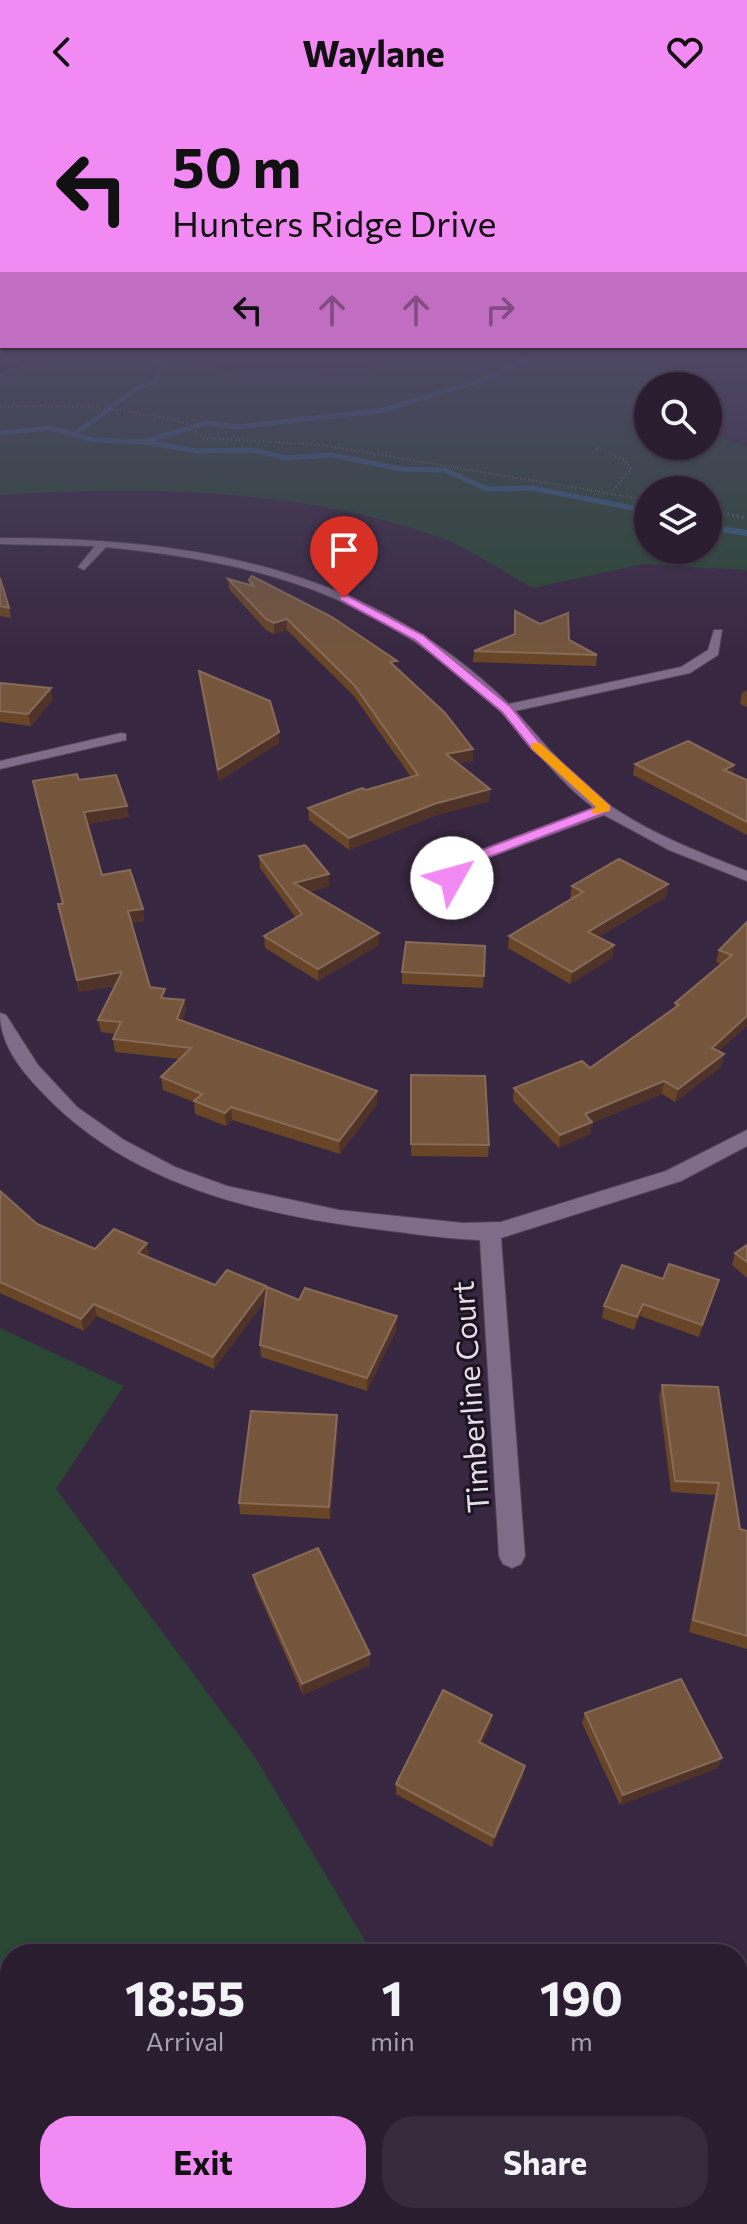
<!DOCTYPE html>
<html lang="en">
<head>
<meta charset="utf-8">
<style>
  :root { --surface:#2a1d30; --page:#362a3c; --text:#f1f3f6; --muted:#a5a2ab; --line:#463b4c; --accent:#f28af3 }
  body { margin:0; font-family:Commissioner,sans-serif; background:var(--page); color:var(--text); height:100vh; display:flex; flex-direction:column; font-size:30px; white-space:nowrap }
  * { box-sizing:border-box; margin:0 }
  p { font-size:26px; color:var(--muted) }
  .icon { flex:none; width:44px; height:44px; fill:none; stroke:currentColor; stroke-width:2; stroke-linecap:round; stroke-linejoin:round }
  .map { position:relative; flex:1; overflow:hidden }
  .drawer { position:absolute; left:0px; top:1840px; width:748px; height:280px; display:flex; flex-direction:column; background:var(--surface); border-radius:32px 32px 0 0; box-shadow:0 2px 6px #0004,0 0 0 2px var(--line) }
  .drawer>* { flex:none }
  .guide { position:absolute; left:0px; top:0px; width:748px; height:244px; box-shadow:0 2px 6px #0004,0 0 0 2px var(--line); background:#f28af3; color:#111; overflow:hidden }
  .buttons { position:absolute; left:634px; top:268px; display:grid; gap:16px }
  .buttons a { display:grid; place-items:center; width:88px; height:88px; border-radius:50%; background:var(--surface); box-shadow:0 2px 6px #0004,0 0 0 2px var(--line); font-size:40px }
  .pin { position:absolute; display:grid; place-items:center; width:68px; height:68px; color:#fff; margin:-82px -34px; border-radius:50% 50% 50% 0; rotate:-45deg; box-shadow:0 0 8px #0007 }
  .pin .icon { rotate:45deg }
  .me { position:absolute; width:88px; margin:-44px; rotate:52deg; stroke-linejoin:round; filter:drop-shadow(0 0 6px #0008) }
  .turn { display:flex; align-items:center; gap:28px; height:168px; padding:0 40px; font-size:36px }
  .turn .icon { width:104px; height:104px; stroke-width:2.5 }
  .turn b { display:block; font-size:56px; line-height:68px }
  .lanes { display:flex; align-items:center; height:76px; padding:0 40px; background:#0003; justify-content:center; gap:40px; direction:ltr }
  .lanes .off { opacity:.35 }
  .eta { display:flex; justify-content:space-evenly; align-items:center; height:136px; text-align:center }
  .eta b { font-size:48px; font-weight:700; line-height:56px }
  .primary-button { display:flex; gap:16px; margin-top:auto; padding:16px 40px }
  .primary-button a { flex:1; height:92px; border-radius:32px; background:var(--accent); color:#111; font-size:32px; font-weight:700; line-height:92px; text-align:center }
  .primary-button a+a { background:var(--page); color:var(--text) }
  header { display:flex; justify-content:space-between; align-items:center; height:104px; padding:0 40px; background:var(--accent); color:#111; font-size:36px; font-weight:700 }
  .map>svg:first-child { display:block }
  .green { fill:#294732; fill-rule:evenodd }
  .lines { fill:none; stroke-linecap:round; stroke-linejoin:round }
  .stream-far1 { stroke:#345e7e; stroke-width:5 }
  .stream { stroke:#345e7e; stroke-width:6 }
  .minor-casing { stroke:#534459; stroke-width:2 }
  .secondary-casing { stroke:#534459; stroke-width:2 }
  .path-far1 { stroke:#7f7086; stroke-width:2; stroke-dasharray:1 3; stroke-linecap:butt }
  .path { stroke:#7f7086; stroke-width:3; stroke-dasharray:1 4; stroke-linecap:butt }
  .minor { fill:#7f6c88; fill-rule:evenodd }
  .secondary { fill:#7f6c88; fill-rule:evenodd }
  .wall { fill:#684527 }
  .shaded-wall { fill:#4f3228 }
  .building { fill:#75563c; stroke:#876b58; stroke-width:2 }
  .route { fill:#f28af3; stroke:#9d5a9e; stroke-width:2 }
  .slow { fill:#f59e0b }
  .labels { text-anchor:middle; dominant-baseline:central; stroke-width:6; stroke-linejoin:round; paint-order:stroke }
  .street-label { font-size:30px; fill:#e7dcec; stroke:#1b141f }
</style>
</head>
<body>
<header><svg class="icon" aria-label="back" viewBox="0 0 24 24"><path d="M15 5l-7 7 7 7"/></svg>Waylane<svg class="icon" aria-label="heart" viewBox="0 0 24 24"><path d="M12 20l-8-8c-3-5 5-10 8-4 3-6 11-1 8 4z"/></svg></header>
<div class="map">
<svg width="747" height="2120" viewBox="0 0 747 2120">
  <rect width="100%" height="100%" fill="#382740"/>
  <!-- green -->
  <g class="green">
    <path d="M 53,252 L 183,252 L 233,270 L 368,273 L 373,254 L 380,252 L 660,252 L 689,282 L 648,282 L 648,342 L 708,342 L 708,306 L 719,333 L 747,344 L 747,466 L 643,460 L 533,484 C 502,467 469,444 436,432 C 297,384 145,382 0,391 L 0,268 ZM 648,386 L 708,386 L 708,446 L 648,446 Z"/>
    <path d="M 0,1224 L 124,1282 L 56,1385 L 255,1653 L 373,1850 L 10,1850 L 10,2110 L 528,2110 L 534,2120 L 0,2120 Z"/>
  </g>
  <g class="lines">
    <!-- stream-far1 -->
    <g class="stream-far1">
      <path d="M 0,329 L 51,324 L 93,336 L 145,338 L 196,347 L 252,346 L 287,354 L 332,351 L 401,365 L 445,366 L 487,385 L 532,384 L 648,407"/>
      <path d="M 75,330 L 136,285 L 156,277 L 163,263 L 153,252"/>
      <path d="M 146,337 L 206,319 L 237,323 L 384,306 L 494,272 L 529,252"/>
    </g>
    <!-- stream -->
    <g class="stream">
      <path d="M 643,406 L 648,407"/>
      <path d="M 708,423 L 747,429"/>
    </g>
    <!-- minor casing -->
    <g class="minor-casing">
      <g id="minor">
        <path d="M 0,434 C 190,434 368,462 509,600 L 681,563 L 708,546 L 714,526 L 722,526 L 718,551 L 690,569 L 515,607 C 542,636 566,668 597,692 C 641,726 696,747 747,767 L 747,777 L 669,746 L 604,711 L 473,759 L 446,791 L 434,791 L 434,785 L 463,753 L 594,704 C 551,672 523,626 484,591 C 369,488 256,458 106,443 L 84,466 L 78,463 L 95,442 L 0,440 Z"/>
        <path d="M 121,629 L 126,630 L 126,636 L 0,665 L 0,657 Z"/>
        <path d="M 0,909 L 6,911 L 38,961 L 77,1003 L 124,1036 L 175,1063 L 227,1082 L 339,1106 L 463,1119 L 501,1118 L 666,1067 L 747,1026 L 747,1042 L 681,1077 L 501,1134 L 525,1452 L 521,1460 L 512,1464 L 503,1460 L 499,1452 L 480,1136 C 448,1135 415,1130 383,1126 C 259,1111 129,1082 41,987 C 20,965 0,940 0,909 Z"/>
      </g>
    </g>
    <!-- secondary casing -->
    <g class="secondary-casing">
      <path id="secondary" d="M 747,2085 L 747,2120 L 722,2120 L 726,2110 L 738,2110 L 738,2089 Z"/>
    </g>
    <!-- path-far1 -->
    <g class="path-far1">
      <path d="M 0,271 L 59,252"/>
      <path d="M 0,303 C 66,300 135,303 198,323 L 195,329 L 205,334 L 322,341 L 648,396"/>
      <path d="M 597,344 L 625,356 L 631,365 L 612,388"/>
      <path d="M 708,406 L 718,408"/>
    </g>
    <!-- path -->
    <path class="path" d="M 708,406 L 747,414"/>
    <!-- minor -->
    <use href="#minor" class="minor"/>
    <!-- secondary -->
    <use href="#secondary" class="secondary"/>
  </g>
  <!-- wall -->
  <g class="wall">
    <path d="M 293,252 L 323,252 L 317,254 L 295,256 Z"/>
    <path d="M 0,474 L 9,504 L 11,514 L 0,512 Z"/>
    <path d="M 228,475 L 249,480 L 249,476 L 397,564 L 473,645 L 473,657 L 458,659 L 490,685 L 489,697 L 434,712 L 349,746 L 309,716 L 308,704 L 411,673 L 354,592 L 287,526 L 274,530 L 266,526 L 229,485 Z"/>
    <path d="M 514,531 L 569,536 L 597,551 L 596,562 L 473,558 L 474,547 Z"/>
    <path d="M 199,567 L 279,628 L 279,639 L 219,677 L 200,578 Z"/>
    <path d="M 0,579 L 53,595 L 31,622 L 0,618 Z"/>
    <path d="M 747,586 L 747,603 L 740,600 L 742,589 Z"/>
    <path d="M 635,660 L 734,661 L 732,669 L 747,676 L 747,731 L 633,671 Z"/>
    <path d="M 79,676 L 129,713 L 87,720 L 102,771 L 143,805 L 144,817 L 131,819 L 150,883 L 166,894 L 184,896 L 186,908 L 182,917 L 377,987 L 377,1000 L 340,1050 L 232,1016 L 226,1022 L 195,1010 L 194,998 L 163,986 L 161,973 L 180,955 L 115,948 L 113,935 L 115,930 L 101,928 L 98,916 L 115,882 L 79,888 L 61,812 L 63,800 L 35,689 Z"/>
    <path d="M 259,752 L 329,770 L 329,782 L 309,788 L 379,829 L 379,841 L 318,877 L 265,844 L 264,832 L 296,814 L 260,764 Z"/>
    <path d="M 668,780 L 666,793 L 598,833 L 614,841 L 612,854 L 570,880 L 508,844 L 509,832 L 572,795 L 570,794 L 572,782 Z"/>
    <path d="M 747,818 L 719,948 L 724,950 L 721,963 L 675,998 L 662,990 L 592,1019 L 590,1030 L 559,1044 L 513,997 L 514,984 L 590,964 L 674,904 L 675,899 L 721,860 L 716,858 L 719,846 Z"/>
    <path d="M 485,842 L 483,884 L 402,880 L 402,868 Z"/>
    <path d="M 411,971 L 489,1041 L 488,1053 L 411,1052 Z"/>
    <path d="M 0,1087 L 37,1120 L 95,1145 L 147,1139 L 149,1151 L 148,1153 L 215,1181 L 267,1188 L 299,1196 L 397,1212 L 397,1224 L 367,1287 L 261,1253 L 260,1241 L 265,1197 L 214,1265 L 97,1212 L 84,1227 L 0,1189 Z"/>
    <path d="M 747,1141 L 747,1174 L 732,1161 L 735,1149 Z"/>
    <path d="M 663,1175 L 715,1189 L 699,1233 L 640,1212 L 634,1226 L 602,1214 L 604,1202 Z"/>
    <path d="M 662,1281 L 718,1283 L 740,1425 L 747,1427 L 747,1545 L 689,1528 L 715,1391 L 671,1388 L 659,1293 Z"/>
    <path d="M 338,1323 L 330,1415 L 240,1410 L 239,1399 Z"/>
    <path d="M 253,1471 L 370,1561 L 303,1591 L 255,1482 Z"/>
    <path d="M 585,1609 L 718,1664 L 620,1701 L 582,1619 Z"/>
    <path d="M 491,1621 L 482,1640 L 523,1673 L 492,1743 L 396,1690 L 396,1680 Z"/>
  </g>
  <!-- shaded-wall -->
  <g class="shaded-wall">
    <path d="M 287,515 L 287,526 L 274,530 L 274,519 Z"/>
    <path d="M 51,584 L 53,595 L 31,622 L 28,610 Z"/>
    <path d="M 279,628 L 279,639 L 219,677 L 218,666 Z"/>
    <path d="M 473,645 L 473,657 L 446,661 L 446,650 Z"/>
    <path d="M 734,661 L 732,673 L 724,666 Z"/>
    <path d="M 490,685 L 489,697 L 434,712 L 349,746 L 349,734 L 434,700 Z"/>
    <path d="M 127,702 L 129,713 L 86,720 L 84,708 Z"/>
    <path d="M 329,770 L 329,782 L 295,791 L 294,779 Z"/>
    <path d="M 668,780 L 666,793 L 586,840 L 588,828 Z"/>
    <path d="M 143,805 L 144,817 L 130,819 L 128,807 Z"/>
    <path d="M 379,829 L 379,841 L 318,877 L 318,865 Z"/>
    <path d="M 614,841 L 612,854 L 570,880 L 572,868 Z"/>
    <path d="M 122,868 L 124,880 L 79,888 L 77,876 Z"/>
    <path d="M 184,896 L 186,908 L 178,927 L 177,915 Z"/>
    <path d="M 747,912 L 747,922 L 709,956 L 712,944 Z"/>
    <path d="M 724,950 L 721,963 L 675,998 L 678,985 Z"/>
    <path d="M 664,977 L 662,990 L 592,1019 L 590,1030 L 559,1044 L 560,1031 L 585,1010 Z"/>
    <path d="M 377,987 L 377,1000 L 340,1050 L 339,1037 Z"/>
    <path d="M 231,1003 L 232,1016 L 226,1022 L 225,1009 Z"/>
    <path d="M 147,1139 L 149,1151 L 141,1161 L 138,1149 Z"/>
    <path d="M 719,1176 L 715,1189 L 699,1233 L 702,1221 Z"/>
    <path d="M 266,1182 L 267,1195 L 214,1265 L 213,1253 Z"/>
    <path d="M 94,1200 L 97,1212 L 84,1227 L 81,1215 Z"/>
    <path d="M 643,1200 L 640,1212 L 634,1226 L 637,1213 Z"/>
    <path d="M 397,1212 L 397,1224 L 367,1287 L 367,1274 Z"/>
    <path d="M 337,1311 L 338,1323 L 330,1415 L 329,1403 Z"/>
    <path d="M 370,1550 L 370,1561 L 303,1591 L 302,1580 Z"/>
    <path d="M 492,1611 L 491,1621 L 478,1649 L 479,1638 Z"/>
    <path d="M 722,1654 L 718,1664 L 620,1701 L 623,1691 Z"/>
    <path d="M 525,1662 L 523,1673 L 492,1743 L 494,1733 Z"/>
  </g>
  <!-- building -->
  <g class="building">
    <path d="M 252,472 L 332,513 L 397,557 L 390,558 L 445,609 L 473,645 L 446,650 L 490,685 L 434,700 L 349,734 L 308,704 L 362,684 L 366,686 L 418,671 L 354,581 L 287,515 L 274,519 L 266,515 L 228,475 L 254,482 L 249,476 Z"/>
    <path d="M 0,474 L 9,504 L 0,502 Z"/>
    <path d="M 515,507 L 540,520 L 568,509 L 569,536 L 597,551 L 474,547 L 515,530 Z"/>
    <path d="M 199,567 L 270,597 L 279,628 L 218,666 Z"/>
    <path d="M 0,579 L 51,584 L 28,610 L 0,607 Z"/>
    <path d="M 688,637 L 734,661 L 724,666 L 747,676 L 747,718 L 635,660 Z"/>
    <path d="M 77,670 L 79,676 L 116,671 L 127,702 L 84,708 L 102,771 L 130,766 L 143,805 L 128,807 L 150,883 L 165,885 L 161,894 L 184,896 L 177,915 L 377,987 L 339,1037 L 231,1003 L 225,1009 L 194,997 L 202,990 L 161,973 L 191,944 L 113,935 L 121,918 L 98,916 L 122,868 L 77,876 L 58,800 L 63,800 L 33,677 Z"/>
    <path d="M 305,741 L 329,770 L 294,779 L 379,829 L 318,865 L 264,832 L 302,810 L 259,752 Z"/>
    <path d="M 619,755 L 668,780 L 588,828 L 614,841 L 572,868 L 509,832 L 583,788 L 572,782 Z"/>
    <path d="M 747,818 L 747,912 L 712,944 L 724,950 L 678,985 L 664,977 L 585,1010 L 592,1018 L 560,1031 L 514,984 L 582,957 L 590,964 L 679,901 L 675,899 L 732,851 L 719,846 Z"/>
    <path d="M 406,838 L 485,842 L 484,872 L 402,868 Z"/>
    <path d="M 411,971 L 485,972 L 489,1041 L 411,1040 Z"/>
    <path d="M 0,1087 L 37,1120 L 95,1145 L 114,1125 L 147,1139 L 138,1149 L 215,1181 L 227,1166 L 266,1182 L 213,1253 L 94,1200 L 81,1215 L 0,1178 Z"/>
    <path d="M 747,1141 L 747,1158 L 735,1149 Z"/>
    <path d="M 669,1160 L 719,1176 L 702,1221 L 643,1200 L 637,1213 L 604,1202 L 622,1161 L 663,1175 Z"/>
    <path d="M 267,1183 L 299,1196 L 305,1184 L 397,1212 L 367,1274 L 260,1241 Z"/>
    <path d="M 662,1281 L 718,1283 L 740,1425 L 747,1427 L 747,1532 L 693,1516 L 719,1379 L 675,1377 Z"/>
    <path d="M 251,1307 L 337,1311 L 329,1403 L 239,1399 Z"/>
    <path d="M 318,1444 L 370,1550 L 302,1580 L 253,1471 Z"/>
    <path d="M 681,1575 L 722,1654 L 623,1691 L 585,1609 Z"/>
    <path d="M 443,1586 L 492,1611 L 479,1638 L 525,1662 L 494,1733 L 396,1680 Z"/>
  </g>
  <!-- sky -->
  <linearGradient id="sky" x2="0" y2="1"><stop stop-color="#1f1523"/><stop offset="0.46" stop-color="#4d4764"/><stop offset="1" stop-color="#4d4764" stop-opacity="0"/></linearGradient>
  <rect width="747" height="549" fill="url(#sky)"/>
  <!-- route -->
  <path class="route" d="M 340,492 L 348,492 L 423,531 L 511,603 L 540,639 L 610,702 L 610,707 L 473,759 L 457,777 L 447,777 L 445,774 L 463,753 L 596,703 L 531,644 L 502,608 L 415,536 L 340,496 Z"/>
  <!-- slow -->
  <path class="slow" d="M 531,639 L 540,639 L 610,702 L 610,707 L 593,710 L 591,707 L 596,703 L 531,644 Z"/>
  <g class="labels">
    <!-- street labels -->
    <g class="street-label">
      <text transform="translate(469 1293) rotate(-94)">Timberline Court</text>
    </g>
  </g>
</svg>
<div class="buttons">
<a><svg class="icon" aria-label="search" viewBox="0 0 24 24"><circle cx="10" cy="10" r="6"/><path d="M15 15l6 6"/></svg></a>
<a><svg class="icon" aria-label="layers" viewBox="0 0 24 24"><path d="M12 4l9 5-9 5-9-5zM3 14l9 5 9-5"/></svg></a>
</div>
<div class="pin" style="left:344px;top:494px;background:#d93025"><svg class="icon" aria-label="arrive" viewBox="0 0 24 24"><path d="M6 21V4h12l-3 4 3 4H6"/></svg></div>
<svg class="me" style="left:452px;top:774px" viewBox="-20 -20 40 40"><circle r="19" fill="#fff"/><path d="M0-13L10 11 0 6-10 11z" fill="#f28af3"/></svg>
<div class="guide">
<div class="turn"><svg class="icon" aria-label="left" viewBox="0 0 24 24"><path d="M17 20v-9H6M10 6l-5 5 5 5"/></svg><div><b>50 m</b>Hunters Ridge Drive</div></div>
<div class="lanes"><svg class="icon" aria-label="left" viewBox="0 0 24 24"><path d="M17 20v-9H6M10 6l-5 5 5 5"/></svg><svg class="icon off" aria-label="ahead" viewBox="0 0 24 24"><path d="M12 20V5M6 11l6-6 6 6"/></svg><svg class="icon off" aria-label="ahead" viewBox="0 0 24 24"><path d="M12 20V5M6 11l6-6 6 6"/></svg><svg class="icon off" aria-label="right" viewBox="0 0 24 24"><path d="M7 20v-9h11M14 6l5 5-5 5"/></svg></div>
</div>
<section class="drawer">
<div class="eta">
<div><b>18:55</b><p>Arrival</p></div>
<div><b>1</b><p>min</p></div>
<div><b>190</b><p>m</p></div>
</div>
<div class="primary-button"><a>Exit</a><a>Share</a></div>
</section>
</div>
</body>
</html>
